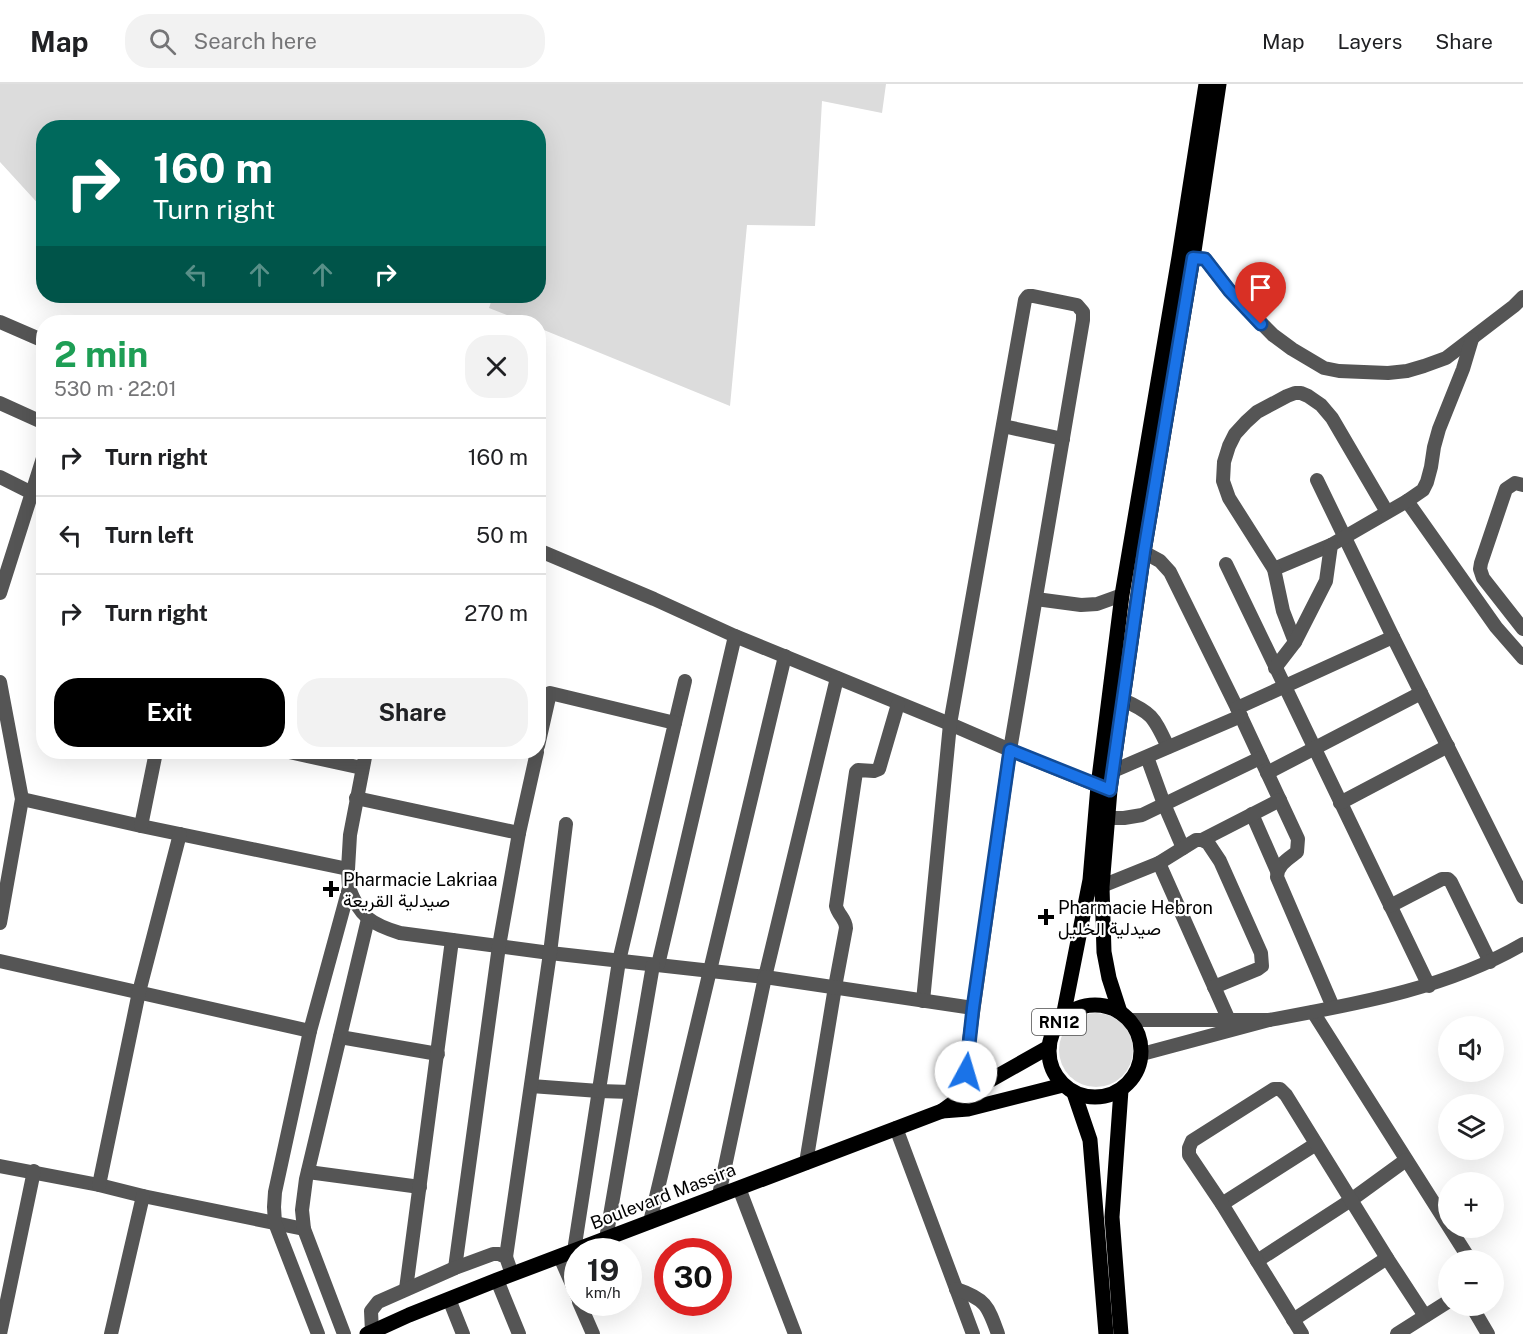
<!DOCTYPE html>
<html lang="en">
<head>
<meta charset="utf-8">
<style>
  :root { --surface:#fff; --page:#f2f2f2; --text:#202124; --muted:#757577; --line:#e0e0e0; --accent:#000 }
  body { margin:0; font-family:"Public Sans",Vazirmatn,sans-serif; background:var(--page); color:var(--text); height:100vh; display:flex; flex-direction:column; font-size:22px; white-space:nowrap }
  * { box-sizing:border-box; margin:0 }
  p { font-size:20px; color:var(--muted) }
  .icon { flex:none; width:33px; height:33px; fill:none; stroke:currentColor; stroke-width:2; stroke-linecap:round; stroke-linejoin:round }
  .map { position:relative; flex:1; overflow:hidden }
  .side { position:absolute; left:36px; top:231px; width:510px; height:444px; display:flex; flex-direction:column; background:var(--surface); border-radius:24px; box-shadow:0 6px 24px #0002 }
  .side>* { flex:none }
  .banner { position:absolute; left:36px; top:36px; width:510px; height:183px; border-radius:24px; box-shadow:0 6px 24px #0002; background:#00695c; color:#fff; overflow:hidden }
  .tools { position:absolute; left:1438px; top:932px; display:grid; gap:12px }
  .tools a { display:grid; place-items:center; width:66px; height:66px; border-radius:50%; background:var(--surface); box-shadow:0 6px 24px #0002; font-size:30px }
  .speed { position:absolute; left:564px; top:1154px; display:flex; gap:12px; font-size:30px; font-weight:700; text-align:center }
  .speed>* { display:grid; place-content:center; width:78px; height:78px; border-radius:50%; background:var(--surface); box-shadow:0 6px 24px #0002; line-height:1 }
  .speed small { font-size:15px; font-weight:400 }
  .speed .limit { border:9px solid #d22; background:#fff; color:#111 }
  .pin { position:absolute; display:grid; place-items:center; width:51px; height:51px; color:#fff; margin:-62px -26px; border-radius:50% 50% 50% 0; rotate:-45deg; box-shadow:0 0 6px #0007 }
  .pin .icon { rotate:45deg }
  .me { position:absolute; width:66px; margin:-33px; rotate:6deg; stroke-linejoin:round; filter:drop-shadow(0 0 4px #0008) }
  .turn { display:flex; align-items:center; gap:21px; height:126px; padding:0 18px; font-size:27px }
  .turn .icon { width:78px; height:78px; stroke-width:2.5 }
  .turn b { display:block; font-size:42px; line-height:51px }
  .lanes { display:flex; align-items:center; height:57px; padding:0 18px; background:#0003; justify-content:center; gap:30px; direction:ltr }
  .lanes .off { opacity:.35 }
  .round { display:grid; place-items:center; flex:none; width:63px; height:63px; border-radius:24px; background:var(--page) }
  .overview { display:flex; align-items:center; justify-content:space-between; height:102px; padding:0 18px }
  h1 { font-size:36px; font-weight:700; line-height:45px; color:#1e9e55 }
  .primary-button { display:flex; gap:12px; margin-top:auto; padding:12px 18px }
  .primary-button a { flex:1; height:69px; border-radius:24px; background:var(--accent); color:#fff; font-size:24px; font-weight:700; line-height:69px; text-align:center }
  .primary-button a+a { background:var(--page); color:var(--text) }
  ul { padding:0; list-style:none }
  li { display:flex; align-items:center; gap:18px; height:78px; padding:0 18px; border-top:2px solid var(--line) }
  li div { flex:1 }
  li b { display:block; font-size:22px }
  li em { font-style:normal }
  header { display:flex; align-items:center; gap:36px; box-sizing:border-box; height:84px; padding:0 30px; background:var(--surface); border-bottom:2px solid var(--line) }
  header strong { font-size:28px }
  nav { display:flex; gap:33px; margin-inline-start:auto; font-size:21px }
  .search { width:420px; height:54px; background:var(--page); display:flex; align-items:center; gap:15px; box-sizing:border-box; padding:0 21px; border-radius:24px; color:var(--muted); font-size:22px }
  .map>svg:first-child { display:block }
  .green { fill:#dcdcdc }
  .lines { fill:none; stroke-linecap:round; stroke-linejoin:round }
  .minor { stroke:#555; stroke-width:14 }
  .major { stroke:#000; stroke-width:15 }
  .route-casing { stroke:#114b97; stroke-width:15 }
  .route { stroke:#1a73e8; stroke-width:10 }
  .poi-dot { fill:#000; stroke:#fff; stroke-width:2 }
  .labels { text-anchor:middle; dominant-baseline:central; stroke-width:4.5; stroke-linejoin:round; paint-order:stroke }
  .shield { fill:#fff; stroke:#4c4c4c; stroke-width:1.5 }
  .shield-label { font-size:16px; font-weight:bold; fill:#000 }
  .poi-label { font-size:18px; fill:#000; stroke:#fff; text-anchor:start }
  .street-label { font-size:18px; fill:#000; stroke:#fff }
</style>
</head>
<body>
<header>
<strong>Map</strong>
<div class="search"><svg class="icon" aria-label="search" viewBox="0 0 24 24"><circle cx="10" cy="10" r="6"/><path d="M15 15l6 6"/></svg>Search here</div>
<nav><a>Map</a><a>Layers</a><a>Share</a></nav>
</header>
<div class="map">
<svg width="1523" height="1250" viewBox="0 0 1523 1250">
  <rect width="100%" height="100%" fill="#fff"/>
  <!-- green -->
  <g class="green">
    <path d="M 0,0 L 886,0 L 882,29 L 822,17 L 815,142 L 747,141 L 730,322 L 539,244 L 538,238 L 525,238 L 489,224 L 493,212 L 538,212 L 538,44 L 44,44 L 43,125 L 0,78 Z"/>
    <circle cx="1096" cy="966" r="37"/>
  </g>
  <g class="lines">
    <!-- minor -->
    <g class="minor">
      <path d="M 1184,173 L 1205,175 L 1229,206 L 1273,251 L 1292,265 L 1324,284 L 1339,287 L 1388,289 L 1407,287 L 1424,282 L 1446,274 L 1514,222 L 1523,213"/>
      <path d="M 0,238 L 44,257"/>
      <path d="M 0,319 L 44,339"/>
      <path d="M 1003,342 L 1063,355"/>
      <path d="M 0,393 L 32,409"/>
      <path d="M 1317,396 L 1393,553 L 1523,813"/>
      <path d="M 1523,401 L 1515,399 L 1506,405 L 1481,479 L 1480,485 L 1483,494 L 1523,545"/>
      <path d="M 1407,417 L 1496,543 L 1523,574"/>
      <path d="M 1136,464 L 1160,477 L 1170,488 L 1237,624 L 1298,755 L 1297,768 C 1288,775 1277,781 1277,793 L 1333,923"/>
      <path d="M 538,466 L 654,515 L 735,552 L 950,640 L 1010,666 L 1106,705"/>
      <path d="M 1226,480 L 1429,902"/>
      <path d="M 1274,485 L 1331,461 L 1407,417 L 1423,406 L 1427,398 L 1431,383 L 1434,363 L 1439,345 L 1463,285 L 1472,255"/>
      <path d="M 0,509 L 44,371"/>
      <path d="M 1036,515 L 1081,521 L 1097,520 L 1122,511"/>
      <path d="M 1295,558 L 1283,527 L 1274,485 L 1229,414 L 1223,397 L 1224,378 L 1229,362 L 1235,350 L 1246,338 L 1257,328 L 1287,312 L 1295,309 L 1301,309 L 1308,312 L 1321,321 L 1332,334 L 1387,428"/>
      <path d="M 1275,584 L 1295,558 L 1326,497 L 1331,461"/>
      <path d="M 0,598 L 22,715 L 0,839"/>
      <path d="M 1123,616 C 1153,629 1154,634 1168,663"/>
      <path d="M 1237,624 L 1393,553"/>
      <path d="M 675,639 L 685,597"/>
      <path d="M 538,662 L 550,609 L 675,639 L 619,877 L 574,1167"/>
      <path d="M 289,668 L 362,684"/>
      <path d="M 1147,673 L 1164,720 L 1183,764"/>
      <path d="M 1113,687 L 1241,632"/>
      <path d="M 1267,689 L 1421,609"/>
      <path d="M 356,714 L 519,749"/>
      <path d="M 22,715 L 141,742 L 348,785"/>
      <path d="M 1340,719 L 1448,662"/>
      <path d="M 1252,730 L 1277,787"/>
      <path d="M 1108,734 L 1124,734 L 1142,731 L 1260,674"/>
      <path d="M 141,742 L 156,668"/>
      <path d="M 1202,756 L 1280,716"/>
      <path d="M 1159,779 L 1232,943"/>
      <path d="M 349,804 C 360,833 371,840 400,849 L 550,869 L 765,893 L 837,594"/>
      <path d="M 1092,806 L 1159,779 L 1196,756 L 1202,756 L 1208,759 L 1220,777 L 1261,869 L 1262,882 L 1258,885 L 1214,903"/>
      <path d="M 1390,822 L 1442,795 L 1448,795 L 1451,798 L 1490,878"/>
      <path d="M 0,877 L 310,947"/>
      <path d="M 658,881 L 735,552"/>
      <path d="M 923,917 L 950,640 L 1025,216 L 1028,212 L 1033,212 L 1077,221 L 1083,228 L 1083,236 L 1010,666 L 968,964 L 964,1011 L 966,1019"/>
      <path d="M 1313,928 L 1470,1176"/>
      <path d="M 1130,936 L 1269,936 L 1142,970"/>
      <path d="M 1269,936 C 1356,920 1446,905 1523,860"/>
      <path d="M 340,953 L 438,970"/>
      <path d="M 531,1002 L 599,1007 L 631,1008"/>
      <path d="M 896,1044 L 973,1250"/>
      <path d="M 806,1079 L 835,903 L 846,844 C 846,835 838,831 836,822 L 856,688 L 858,686 L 874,687 L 879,685 L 898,620"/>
      <path d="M 0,1082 L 99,1101 L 143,1112 L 304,1145"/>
      <path d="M 308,1088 L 420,1103"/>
      <path d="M 99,1101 L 139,908 L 180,750"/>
      <path d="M 739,1104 L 795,1250"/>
      <path d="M 719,1111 L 765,893 L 973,924"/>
      <path d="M 1222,1120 L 1316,1060"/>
      <path d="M 650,1138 L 785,572"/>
      <path d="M 606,1155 L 653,881"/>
      <path d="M 506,1173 L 550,869 L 566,740"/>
      <path d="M 560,1173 L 578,1214"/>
      <path d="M 1257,1177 L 1351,1116 L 1406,1076"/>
      <path d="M 455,1184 L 499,862 L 519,749 L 537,668"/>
      <path d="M 497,1196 L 519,1250"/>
      <path d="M 406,1205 L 452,856"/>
      <path d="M 956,1205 C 986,1215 988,1222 998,1250"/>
      <path d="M 449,1215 L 463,1250"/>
      <path d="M 579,1218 L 593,1250"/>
      <path d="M 1471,1221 L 1488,1250"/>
      <path d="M 1293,1236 L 1387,1174"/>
      <path d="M 372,1248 L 371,1227 L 378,1218 L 455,1184 L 493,1170 L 499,1170 L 506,1173 L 512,1190"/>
      <path d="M 0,1250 L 34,1087"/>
      <path d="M 111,1250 L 143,1112"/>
      <path d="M 318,1250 L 275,1139 L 274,1123 L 275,1108 L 310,947 L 349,804 L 348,785 L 350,751 L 366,668"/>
      <path d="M 344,1250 L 304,1145 L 302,1126 L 306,1095 L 368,835"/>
      <path d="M 1302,1250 L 1222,1120 L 1189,1071 L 1189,1064 L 1192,1057 L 1274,1005 L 1280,1005 L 1286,1011 L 1387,1174 L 1425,1232"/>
      <path d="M 1397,1250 L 1449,1217"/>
    </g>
    <!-- major -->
    <g class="major">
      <circle cx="1095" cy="967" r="46"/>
      <path d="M 1120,928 L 1109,894 L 1104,868 L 1102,803 L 1110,706 L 1144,468 L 1193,174 L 1219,0"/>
      <path d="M 1063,933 L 1090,796 L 1098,702 L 1122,511 L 1179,173 L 1206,0"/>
      <path d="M 1049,963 L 964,1011 L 942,1027 L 968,1025 L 1063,1001"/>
      <path d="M 1074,1009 L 1090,1056 L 1106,1250"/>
      <path d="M 367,1250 L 409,1231 L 497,1196 L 942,1027"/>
      <path d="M 1121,1250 L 1112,1133 L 1121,1006"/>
    </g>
  </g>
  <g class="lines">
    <!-- route casing -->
    <g class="route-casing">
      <path id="route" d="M 966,988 L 973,924 L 1010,666 L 1110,706 L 1144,468 L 1193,174 L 1205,175 L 1229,206 L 1261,240"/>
    </g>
    <!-- route -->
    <use href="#route" class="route"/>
  </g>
  <!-- markers -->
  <g class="poi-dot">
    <path d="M328 796h6v6h6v6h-6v6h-6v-6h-6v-6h6z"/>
    <path d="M1043 824h6v6h6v6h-6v6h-6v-6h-6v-6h6z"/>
  </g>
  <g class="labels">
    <!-- shield labels -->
    <rect class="shield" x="1032" y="925" width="54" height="26" rx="4.5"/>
    <g class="shield-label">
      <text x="1059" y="938">RN12</text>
    </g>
    <!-- poi labels -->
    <g class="poi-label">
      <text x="343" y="795">Pharmacie Lakriaa<tspan x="343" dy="21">صيدلية القريعة</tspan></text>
      <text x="1058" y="823">Pharmacie Hebron<tspan x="1058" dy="21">صيدلية الخليل</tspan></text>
    </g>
    <!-- street labels -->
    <g class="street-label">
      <text transform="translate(663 1112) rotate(-21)">Boulevard Massira</text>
    </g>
  </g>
</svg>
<div class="tools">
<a><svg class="icon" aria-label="sound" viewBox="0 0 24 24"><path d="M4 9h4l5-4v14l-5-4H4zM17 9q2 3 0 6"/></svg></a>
<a><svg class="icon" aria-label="layers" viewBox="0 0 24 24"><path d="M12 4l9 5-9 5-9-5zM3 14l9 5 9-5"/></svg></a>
<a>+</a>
<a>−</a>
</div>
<div class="speed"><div>19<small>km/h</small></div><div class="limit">30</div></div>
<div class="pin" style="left:1261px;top:240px;background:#d93025"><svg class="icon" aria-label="arrive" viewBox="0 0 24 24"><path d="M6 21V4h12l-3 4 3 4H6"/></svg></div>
<svg class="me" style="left:966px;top:988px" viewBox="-20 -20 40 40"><circle r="19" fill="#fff"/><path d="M0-13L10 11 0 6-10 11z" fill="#1a73e8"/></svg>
<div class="banner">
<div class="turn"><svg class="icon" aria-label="right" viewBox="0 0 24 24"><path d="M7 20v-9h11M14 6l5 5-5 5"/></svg><div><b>160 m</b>Turn right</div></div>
<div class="lanes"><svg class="icon off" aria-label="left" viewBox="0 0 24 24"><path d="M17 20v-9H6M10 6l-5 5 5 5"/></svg><svg class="icon off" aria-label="ahead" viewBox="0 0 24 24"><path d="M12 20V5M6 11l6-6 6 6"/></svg><svg class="icon off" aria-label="ahead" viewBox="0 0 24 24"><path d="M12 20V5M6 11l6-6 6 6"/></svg><svg class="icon" aria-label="right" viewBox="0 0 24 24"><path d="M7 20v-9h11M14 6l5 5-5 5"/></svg></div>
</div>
<section class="side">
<div class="overview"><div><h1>2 min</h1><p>530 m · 22:01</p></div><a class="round"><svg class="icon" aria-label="close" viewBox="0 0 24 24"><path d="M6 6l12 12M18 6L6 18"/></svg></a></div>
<ul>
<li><svg class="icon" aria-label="right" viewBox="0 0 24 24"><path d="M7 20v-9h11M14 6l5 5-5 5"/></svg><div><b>Turn right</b></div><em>160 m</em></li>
<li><svg class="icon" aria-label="left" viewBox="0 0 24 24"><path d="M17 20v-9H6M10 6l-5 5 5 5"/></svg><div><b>Turn left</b></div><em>50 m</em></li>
<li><svg class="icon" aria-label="right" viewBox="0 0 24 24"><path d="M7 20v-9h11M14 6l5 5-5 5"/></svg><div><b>Turn right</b></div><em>270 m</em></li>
</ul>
<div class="primary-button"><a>Exit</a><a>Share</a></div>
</section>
</div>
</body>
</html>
